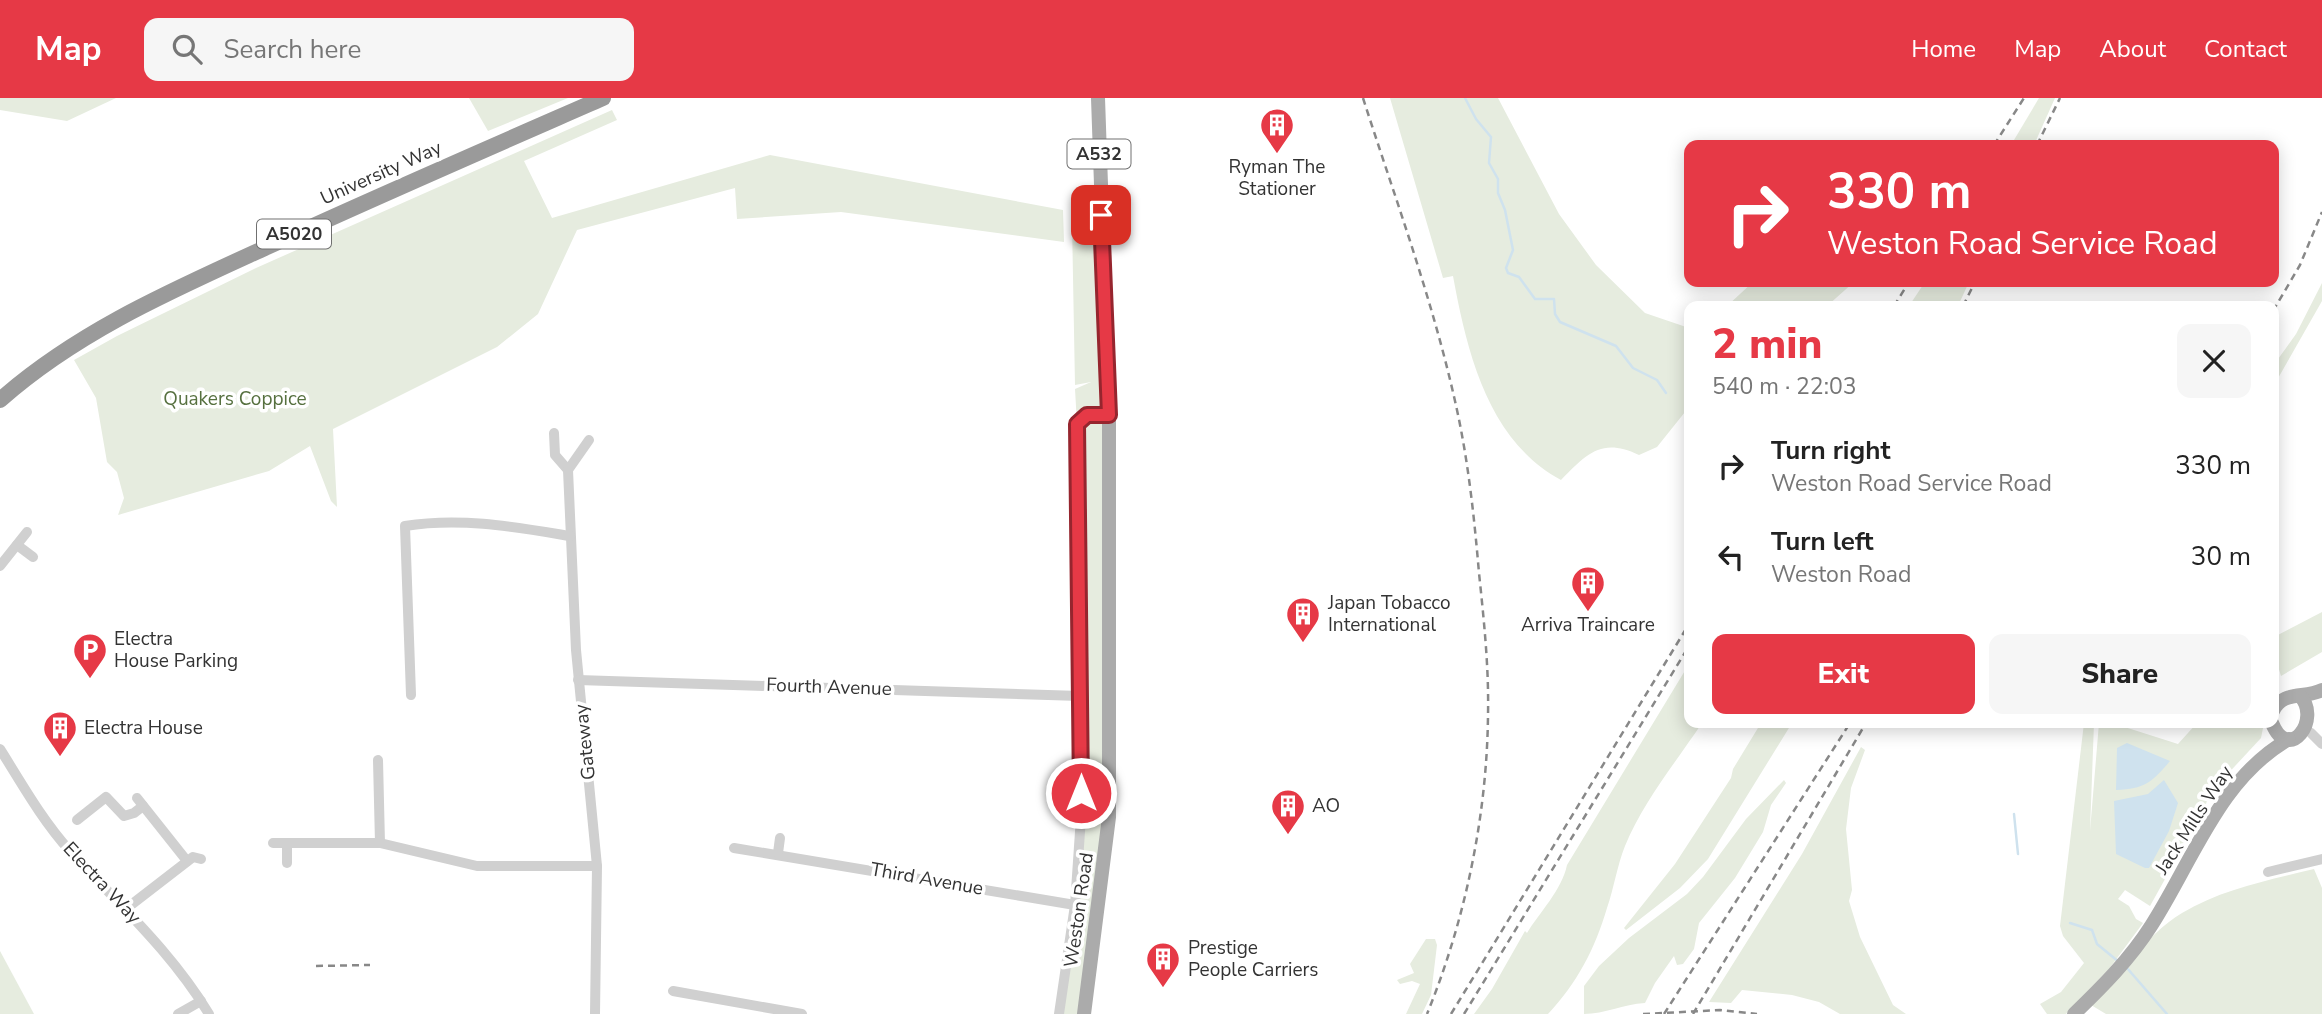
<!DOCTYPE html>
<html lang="en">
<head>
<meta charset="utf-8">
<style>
  :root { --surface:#fff; --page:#f6f6f6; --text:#222; --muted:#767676; --accent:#e63946 }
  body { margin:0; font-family:"Nunito Sans",sans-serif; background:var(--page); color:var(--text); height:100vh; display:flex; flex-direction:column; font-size:26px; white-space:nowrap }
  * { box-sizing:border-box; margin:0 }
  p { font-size:23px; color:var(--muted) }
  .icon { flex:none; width:38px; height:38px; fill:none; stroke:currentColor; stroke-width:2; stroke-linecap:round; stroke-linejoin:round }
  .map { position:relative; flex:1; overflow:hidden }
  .sheet { position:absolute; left:1684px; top:203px; width:595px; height:427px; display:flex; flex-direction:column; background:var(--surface); border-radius:14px; box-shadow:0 4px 18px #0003 }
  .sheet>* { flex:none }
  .top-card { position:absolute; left:1684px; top:42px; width:595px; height:147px; border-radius:14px; box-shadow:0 4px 18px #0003; background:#e63946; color:#fff; overflow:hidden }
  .pin { position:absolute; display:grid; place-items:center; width:60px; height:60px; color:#fff; margin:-30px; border-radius:14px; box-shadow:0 4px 10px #0006 }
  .me { position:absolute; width:77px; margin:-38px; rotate:0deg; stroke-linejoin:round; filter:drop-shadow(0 0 5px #0008) }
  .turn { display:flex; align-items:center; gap:24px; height:147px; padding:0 28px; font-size:32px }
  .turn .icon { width:91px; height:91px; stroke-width:2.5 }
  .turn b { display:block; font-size:49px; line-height:60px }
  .round { display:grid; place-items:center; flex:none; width:74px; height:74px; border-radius:14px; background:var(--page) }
  .head { display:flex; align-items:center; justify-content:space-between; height:119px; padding:0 28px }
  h1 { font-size:42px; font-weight:800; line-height:52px; color:var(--accent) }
  .primary-button { display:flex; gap:14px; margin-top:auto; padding:14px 28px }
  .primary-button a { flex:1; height:80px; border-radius:14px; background:var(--accent); color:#fff; font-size:28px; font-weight:800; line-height:80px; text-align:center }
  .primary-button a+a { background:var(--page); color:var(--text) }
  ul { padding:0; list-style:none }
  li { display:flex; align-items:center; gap:21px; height:91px; padding:0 28px }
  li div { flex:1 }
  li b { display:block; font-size:26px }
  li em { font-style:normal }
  header { display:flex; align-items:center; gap:42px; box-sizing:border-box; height:98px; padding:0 35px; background:var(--accent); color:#fff }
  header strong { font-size:33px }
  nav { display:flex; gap:38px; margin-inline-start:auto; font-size:24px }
  .search { width:490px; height:63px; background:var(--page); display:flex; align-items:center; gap:18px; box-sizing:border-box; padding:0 24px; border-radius:14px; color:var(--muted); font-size:26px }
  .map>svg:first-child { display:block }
  .green { fill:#e6ecdf }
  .water { fill:#cfe2ee }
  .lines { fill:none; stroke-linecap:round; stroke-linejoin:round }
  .stream { stroke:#cfe2ee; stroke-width:2.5 }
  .minor { stroke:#d0d0d0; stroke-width:10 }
  .major { stroke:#ababab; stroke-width:14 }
  .highway { stroke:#9a9a9a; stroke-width:16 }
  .rail { stroke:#888; stroke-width:2.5; stroke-dasharray:7 5; stroke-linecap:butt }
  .route-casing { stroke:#96252e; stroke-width:18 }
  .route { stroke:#e63946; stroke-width:12 }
  .labels { text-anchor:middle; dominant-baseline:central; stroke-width:7; stroke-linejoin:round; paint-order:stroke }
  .shield { fill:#fff; stroke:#707070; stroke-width:2 }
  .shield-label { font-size:18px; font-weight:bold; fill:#333 }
  .poi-label { font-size:19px; fill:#333; stroke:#fff; text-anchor:start }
  .street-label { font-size:19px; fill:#333; stroke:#fff }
  .park-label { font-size:19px; fill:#56703f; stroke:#fff }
</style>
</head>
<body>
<header>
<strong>Map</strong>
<div class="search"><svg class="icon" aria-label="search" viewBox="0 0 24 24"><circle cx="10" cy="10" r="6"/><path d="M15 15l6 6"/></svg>Search here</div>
<nav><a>Home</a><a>Map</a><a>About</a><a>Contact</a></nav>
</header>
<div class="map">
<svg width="2322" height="916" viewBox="0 0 2322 916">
  <rect width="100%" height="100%" fill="#fff"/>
  <!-- green -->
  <g class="green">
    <path d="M 0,0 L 116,0 L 67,23 L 0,12 Z"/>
    <path d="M 469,0 L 568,0 L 488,33 Z"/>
    <path d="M 1390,0 L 1498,0 L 1559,116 L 1596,167 L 1645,215 L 1689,230 L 1689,309 L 1657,349 L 1639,357 C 1601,339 1587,356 1561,382 C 1488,343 1467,254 1453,178 L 1443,180 Z"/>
    <path d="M 2039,0 L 2055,0 L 2034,47 L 2011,47 Z"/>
    <path d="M 612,12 L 617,22 L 524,63 L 552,120 L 770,57 L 1063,112 L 1064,144 L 841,114 L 737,121 L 735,90 L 577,132 L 538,216 L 497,249 L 333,331 L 337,409 L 331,403 L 310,348 L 269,373 L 118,417 L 124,400 L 117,374 L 107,364 L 96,300 L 74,262 L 117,238 L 256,170 Z"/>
    <path d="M 1072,125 L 1102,125 L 1109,719 L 1084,916 L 1060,916 L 1081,719 L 1077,326 L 1075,291 L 1091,284 L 1075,287 Z"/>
    <path d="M 1753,184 L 1854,184 L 1827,208 L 1727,208 Z"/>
    <path d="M 1925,184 L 1969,184 L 1958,208 L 1909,208 Z"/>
    <path d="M 2322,185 L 2322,203 L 2273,289 L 2273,268 L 2296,236 Z"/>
    <path d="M 2322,514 L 2322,554 L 2281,578 L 2274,555 L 2274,539 Z"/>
    <path d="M 1689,566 L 1689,625 L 1702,625 C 1676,664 1643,704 1625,748 C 1617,768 1614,790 1607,810 C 1595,851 1577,885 1548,916 L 1474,916 L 1492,891 L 1525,833 L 1527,835 C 1539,815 1562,792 1567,767 Z"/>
    <path d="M 1761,625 L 1792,625 L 1708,761 L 1680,790 L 1626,832 L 1624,830 L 1675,766 L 1731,680 L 1733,671 Z"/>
    <path d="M 2084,625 L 2094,625 L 2090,733 L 2099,625 L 2112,625 L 2178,646 L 2197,625 L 2264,625 L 2261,640 L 2210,695 L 2204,711 L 2150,808 L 2125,792 L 2118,801 L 2129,808 L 2136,821 L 2143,825 L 2109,871 L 2066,916 L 2047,916 L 2040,906 L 2061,894 L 2084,865 L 2063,838 L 2060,828 Z"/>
    <path d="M 1861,649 L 1865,652 L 1851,690 L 1846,731 L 1852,792 L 1849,803 L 1860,839 L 1893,907 L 1906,916 L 1840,916 L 1819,904 L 1792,897 L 1742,892 L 1731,905 L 1709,904 L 1802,756 Z"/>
    <path d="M 1784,682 L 1786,685 L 1771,707 L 1763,734 L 1735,780 L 1699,825 L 1694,851 L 1683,866 L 1677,867 L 1674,858 L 1655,885 L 1645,905 C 1623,906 1605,916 1584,916 L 1584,888 L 1599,868 L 1629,840 L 1687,796 L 1703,779 L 1746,721 Z"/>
    <path d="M 2314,771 L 2322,790 L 2322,916 L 2106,916 L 2091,907 C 2119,877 2146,837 2182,815 C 2222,791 2269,782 2314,771 Z"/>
    <path d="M 1426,841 L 1435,841 L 1437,847 L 1431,897 L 1422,916 L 1406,916 L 1420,886 L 1412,883 L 1400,886 L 1397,882 L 1414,875 L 1410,866 Z"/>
    <path d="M 0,853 L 34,916 L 0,916 Z"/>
  </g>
  <!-- water -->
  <g class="water">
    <path d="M 2127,645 L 2170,663 C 2152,684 2145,691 2116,692 L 2117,650 Z"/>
    <path d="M 2164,682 L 2178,705 L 2169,733 L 2149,770 L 2145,770 L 2116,756 L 2114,703 L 2148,696 Z"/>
  </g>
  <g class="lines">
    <!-- stream -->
    <g class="stream">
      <path d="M 1465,0 L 1476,21 L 1491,39 L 1489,65 L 1498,81 L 1498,95 L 1505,112 L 1513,152 L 1506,170 L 1508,175 L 1519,179 L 1535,201 L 1554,201 L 1555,216 L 1560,224 L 1616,248 L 1633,270 L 1657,282 L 1666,295"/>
      <path d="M 2014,716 L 2018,756"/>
      <path d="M 2070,825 L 2092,832 L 2097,846 L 2119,864"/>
      <path d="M 2127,870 L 2167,916"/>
    </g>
    <!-- minor -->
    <g class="minor">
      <path d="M 554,335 L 555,357 L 568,372"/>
      <path d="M 589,342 L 568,372 L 576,552 L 597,768 L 595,916"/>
      <path d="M 17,447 L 33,459"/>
      <path d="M 0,468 L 27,434"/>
      <path d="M 578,582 L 1080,598"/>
      <path d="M 411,597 L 405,428 C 461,419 515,429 570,438"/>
      <path d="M 2311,635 L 2322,646"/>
      <path d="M 0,651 C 22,686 42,722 70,753 C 119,807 170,852 209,916"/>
      <path d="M 378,662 L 380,745"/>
      <path d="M 137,700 L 187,763"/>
      <path d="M 1081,719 L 1109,719"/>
      <path d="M 77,722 L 106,699 L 124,718 L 134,715 L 143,708"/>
      <path d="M 273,745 L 380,745 L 477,768 L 597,768"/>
      <path d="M 287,745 L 287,765"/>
      <path d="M 734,750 L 1075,807"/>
      <path d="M 778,755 L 780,740"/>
      <path d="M 2268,774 L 2322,761"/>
      <path d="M 127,810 L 193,759 L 201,761"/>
      <path d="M 673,893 L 802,916"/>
      <path d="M 178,916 L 201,903"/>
      <path d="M 1059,916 L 1075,807 L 1081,719 L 1077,326 L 1087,317 L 1109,317"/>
    </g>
    <!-- major -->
    <g class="major">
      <path d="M 2273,613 C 2283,592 2304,601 2322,592"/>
      <path d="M 2272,625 C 2289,667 2322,620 2300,598"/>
      <path d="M 1084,916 L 1109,719 L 1109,317 L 1098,0"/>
      <path d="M 2074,916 C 2102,889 2130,861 2151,828 C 2193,763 2219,681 2289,641"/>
    </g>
    <!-- highway -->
    <path class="highway" d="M 0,302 C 78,233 173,192 267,149 C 378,98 491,49 603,0"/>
    <!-- rail -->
    <g class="rail">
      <path d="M 1363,0 C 1395,100 1432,200 1455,303 C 1468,360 1474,417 1479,475 C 1484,523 1489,570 1488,617 C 1487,718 1465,823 1427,916"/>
      <path d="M 1994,47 L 2024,0"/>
      <path d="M 2037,47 L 2060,0"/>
      <path d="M 1894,208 L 1909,184"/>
      <path d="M 1963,208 L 1975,184"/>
      <path d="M 2273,213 L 2300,167 L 2322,114"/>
      <path d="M 316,868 L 370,867"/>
      <path d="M 1451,916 L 1689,526"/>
      <path d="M 1464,916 L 1689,548"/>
      <path d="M 1643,916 L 1720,912 L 1757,916"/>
      <path d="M 1664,916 L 1850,625"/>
      <path d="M 1693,916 L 1866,625"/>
    </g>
  </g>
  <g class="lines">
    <!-- route casing -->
    <g class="route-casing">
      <path id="route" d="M 1081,695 L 1077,326 L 1087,317 L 1109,317 L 1101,117"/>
    </g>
    <!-- route -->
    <use href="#route" class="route"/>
  </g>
  <!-- icons -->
  <defs>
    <g id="building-pin" transform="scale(1.75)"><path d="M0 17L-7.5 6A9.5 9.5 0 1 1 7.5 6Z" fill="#e63946" stroke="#fff"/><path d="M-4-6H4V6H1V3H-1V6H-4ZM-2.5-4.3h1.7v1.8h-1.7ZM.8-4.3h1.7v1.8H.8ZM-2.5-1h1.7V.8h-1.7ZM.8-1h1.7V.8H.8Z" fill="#fff"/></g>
    <g id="parking-pin" transform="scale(1.75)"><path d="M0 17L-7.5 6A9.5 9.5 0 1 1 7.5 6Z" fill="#e63946" stroke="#fff"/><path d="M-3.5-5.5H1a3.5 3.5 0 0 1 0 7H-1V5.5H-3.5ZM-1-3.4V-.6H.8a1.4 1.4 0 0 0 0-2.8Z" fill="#fff"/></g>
  </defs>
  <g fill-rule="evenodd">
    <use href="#building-pin" x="1277" y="27"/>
    <use href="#building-pin" x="1588" y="485"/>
    <use href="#building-pin" x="1303" y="516"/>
    <use href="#parking-pin" x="90" y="552"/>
    <use href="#building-pin" x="60" y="630"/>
    <use href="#building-pin" x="1288" y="708"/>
    <use href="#building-pin" x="1163" y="861"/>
  </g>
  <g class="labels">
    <!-- shield labels -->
    <g class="shield">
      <rect x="1067.5" y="41.5" width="63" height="29" rx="5"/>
      <rect x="257" y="121.5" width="74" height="29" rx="5"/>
    </g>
    <g class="shield-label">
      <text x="1099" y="56">A532</text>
      <text x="294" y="136">A5020</text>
    </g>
    <!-- poi labels -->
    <g class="poi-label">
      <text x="1277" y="69" text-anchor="middle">Ryman The<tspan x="1277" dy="22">Stationer</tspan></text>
      <text x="1328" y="505">Japan Tobacco<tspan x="1328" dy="22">International</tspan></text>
      <text x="1588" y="527" text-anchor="middle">Arriva Traincare</text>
      <text x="114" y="541">Electra<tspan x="114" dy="22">House Parking</tspan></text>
      <text x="84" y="630">Electra House</text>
      <text x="1312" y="708">AO</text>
      <text x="1188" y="850">Prestige<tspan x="1188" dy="22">People Carriers</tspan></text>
    </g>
    <!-- street labels -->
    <g class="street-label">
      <text transform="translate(381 75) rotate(-24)">University Way</text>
      <text transform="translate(829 589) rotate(2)">Fourth Avenue</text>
      <text transform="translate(585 644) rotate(-96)">Gateway</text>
      <text transform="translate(2194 722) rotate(-57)">Jack Mills Way</text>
      <text transform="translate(927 781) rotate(10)">Third Avenue</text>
      <text transform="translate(102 785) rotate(47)">Electra Way</text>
      <text transform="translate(1079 812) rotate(-82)">Weston Road</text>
    </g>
    <!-- park labels -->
    <g class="park-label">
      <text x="235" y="301">Quakers Coppice</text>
    </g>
  </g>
</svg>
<div class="pin" style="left:1101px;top:117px;background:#d93025"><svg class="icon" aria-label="arrive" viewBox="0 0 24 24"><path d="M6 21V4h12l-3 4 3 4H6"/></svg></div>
<svg class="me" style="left:1081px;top:695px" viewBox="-20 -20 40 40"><circle r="17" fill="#e63946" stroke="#fff" stroke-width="3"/><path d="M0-11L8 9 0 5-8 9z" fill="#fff"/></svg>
<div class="top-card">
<div class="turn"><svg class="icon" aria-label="right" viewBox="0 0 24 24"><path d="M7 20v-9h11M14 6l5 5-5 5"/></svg><div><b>330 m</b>Weston Road Service Road</div></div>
</div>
<section class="sheet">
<div class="head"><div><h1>2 min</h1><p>540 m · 22:03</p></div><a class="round"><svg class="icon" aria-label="close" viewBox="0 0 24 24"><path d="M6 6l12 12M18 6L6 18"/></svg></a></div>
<ul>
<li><svg class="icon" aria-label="right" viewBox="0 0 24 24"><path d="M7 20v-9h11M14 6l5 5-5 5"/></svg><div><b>Turn right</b><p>Weston Road Service Road</p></div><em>330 m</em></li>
<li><svg class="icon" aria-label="left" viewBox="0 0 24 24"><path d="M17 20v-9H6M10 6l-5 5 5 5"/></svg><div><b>Turn left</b><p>Weston Road</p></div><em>30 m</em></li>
</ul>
<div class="primary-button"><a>Exit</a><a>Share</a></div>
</section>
</div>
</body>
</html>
